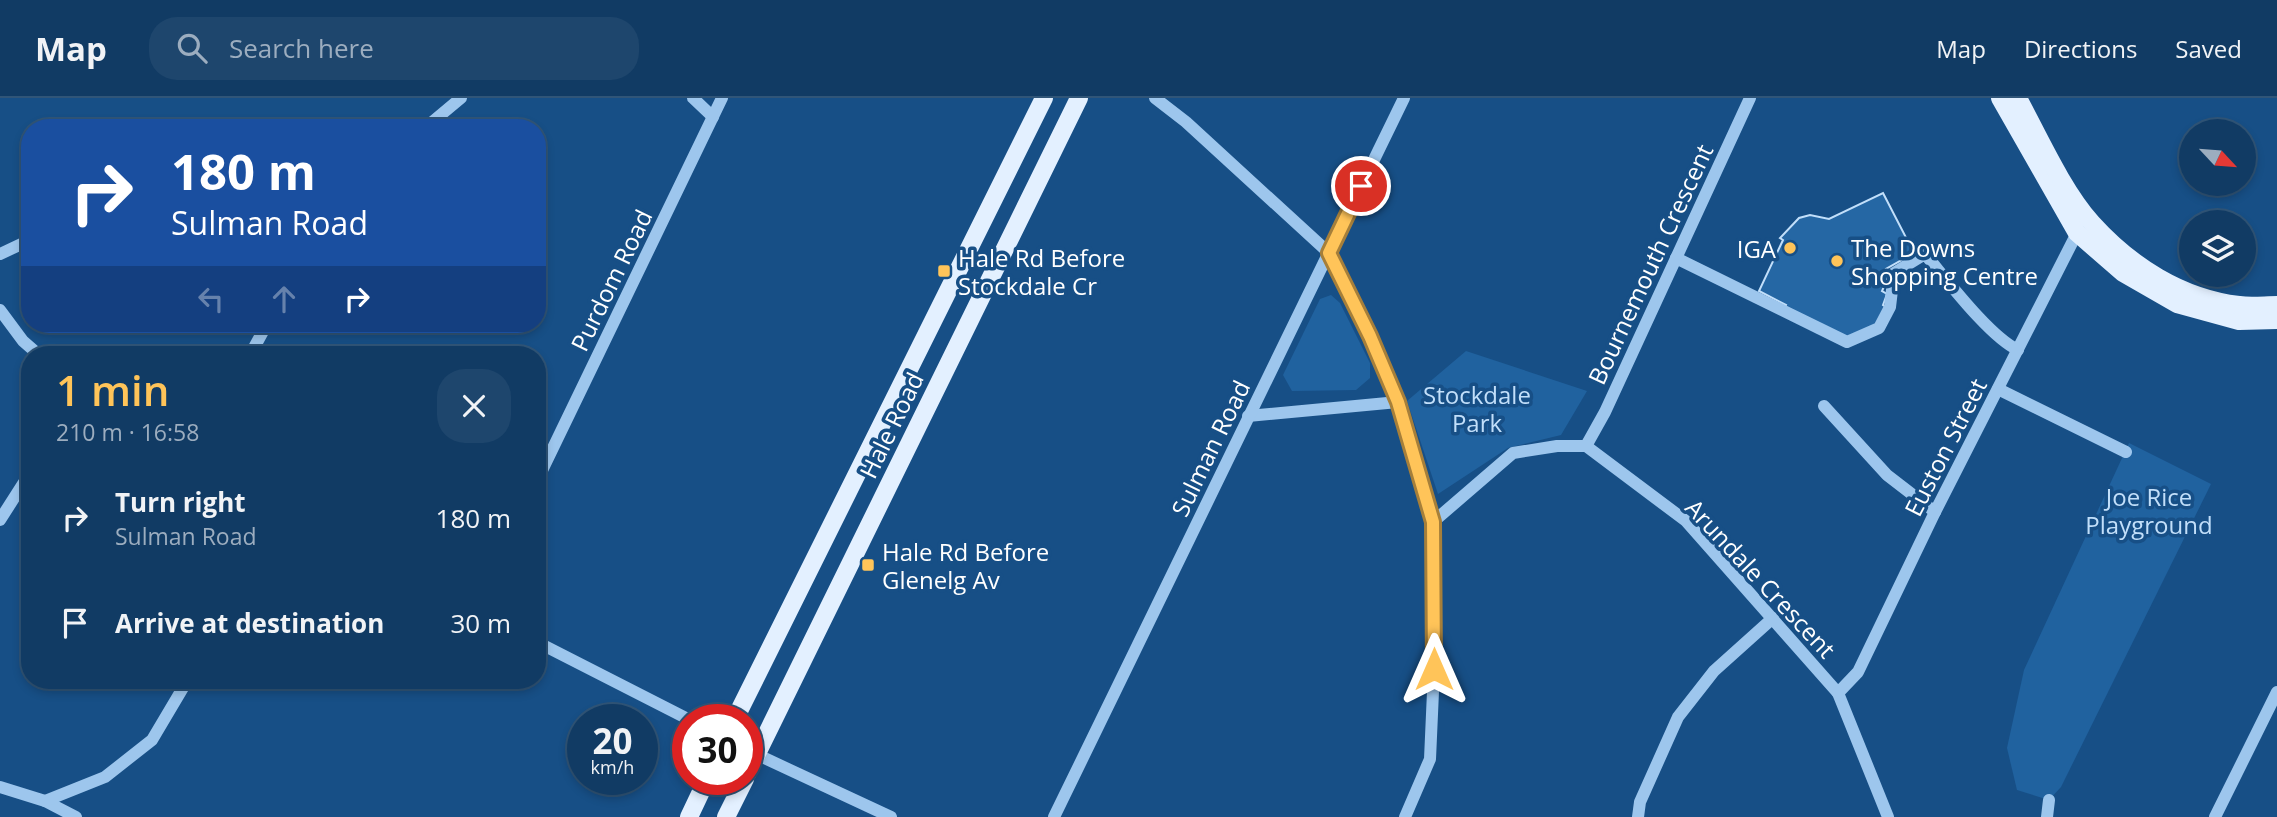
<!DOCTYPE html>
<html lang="en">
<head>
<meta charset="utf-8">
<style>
  :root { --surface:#113b64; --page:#1e466d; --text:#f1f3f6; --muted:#9cadbf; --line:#305578; --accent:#ffc459 }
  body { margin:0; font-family:"Open Sans",sans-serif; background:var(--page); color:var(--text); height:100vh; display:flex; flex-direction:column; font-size:26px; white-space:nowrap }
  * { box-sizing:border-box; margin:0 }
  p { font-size:23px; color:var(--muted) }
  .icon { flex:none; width:38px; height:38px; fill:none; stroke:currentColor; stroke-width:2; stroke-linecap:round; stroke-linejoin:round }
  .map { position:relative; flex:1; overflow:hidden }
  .details { position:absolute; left:21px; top:248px; width:525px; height:343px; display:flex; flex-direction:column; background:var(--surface); border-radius:28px; box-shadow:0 4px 10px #0003,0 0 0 2px var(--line) }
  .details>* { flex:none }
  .top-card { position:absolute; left:21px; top:21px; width:525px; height:214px; border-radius:28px; box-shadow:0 4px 10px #0003,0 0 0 2px var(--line); background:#1a4fa0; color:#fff; overflow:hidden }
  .needle { width:46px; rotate:116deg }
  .buttons { position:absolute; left:2179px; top:21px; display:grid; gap:14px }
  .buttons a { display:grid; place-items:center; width:77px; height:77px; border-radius:50%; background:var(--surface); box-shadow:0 4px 10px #0003,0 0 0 2px var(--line); font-size:35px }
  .speed { position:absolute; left:567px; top:606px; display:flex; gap:14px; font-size:35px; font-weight:700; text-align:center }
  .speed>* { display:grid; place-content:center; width:91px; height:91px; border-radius:50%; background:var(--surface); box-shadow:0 4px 10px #0003,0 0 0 2px var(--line); line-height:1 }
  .speed small { font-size:18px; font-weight:400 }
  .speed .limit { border:10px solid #d22; background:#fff; color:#111 }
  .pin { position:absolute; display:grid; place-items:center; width:60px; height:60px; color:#fff; margin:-30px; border:4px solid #fff; border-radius:50%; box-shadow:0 2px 7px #0007 }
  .me { position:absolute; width:77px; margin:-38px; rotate:0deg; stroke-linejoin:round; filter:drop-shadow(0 0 5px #0008) }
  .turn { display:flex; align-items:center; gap:24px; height:147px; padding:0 35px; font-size:32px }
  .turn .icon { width:91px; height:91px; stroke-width:2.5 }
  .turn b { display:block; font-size:49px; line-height:60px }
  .lanes { display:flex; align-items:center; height:66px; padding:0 35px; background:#0003; justify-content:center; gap:35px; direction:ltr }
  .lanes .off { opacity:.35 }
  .round { display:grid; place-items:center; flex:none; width:74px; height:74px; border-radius:28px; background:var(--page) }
  .head { display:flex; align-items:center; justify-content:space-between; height:119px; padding:0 35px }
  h1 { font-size:42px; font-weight:600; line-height:52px; color:var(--accent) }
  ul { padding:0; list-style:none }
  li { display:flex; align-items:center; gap:21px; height:105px; padding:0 35px }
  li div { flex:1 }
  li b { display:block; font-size:26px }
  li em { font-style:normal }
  header { display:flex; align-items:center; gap:42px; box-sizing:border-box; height:98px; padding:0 35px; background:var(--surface); border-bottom:2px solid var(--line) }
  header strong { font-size:33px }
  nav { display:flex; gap:38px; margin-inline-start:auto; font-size:24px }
  .search { width:490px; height:63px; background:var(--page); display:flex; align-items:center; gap:18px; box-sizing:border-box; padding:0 24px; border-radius:28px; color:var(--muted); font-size:26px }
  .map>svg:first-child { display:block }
  .green { fill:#20629f }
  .building { fill:#2567a4; stroke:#c2dffa; stroke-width:2 }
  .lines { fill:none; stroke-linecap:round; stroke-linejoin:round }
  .minor { stroke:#9dc6ed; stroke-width:12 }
  .major { stroke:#e3f0ff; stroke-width:18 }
  .route-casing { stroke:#a67f3a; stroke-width:18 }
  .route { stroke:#ffc459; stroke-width:12 }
  .poi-dot { fill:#ffc459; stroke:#174f86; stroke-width:2.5 }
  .labels { text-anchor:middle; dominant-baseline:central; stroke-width:7; stroke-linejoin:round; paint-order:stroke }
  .poi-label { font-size:24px; fill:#fff; stroke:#174f86; text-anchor:start }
  .street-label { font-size:24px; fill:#fff; stroke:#174f86 }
  .park-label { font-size:24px; fill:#c2dffa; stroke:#174f86 }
</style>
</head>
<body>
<header>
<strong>Map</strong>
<div class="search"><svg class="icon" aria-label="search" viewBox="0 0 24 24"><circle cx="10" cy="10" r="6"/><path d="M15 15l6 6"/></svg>Search here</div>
<nav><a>Map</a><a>Directions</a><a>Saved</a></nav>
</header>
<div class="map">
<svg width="2277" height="719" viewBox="0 0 2277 719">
  <rect width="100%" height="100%" fill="#174f86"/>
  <!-- green -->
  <g class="green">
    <path d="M 1331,197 L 1340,205 L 1370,265 L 1370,280 L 1356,292 L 1292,293 L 1283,277 L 1320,201 Z"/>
    <path d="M 1466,253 L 1587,293 L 1561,337 L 1508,350 L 1438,396 L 1407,303 Z"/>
    <path d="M 2129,345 L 2211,386 L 2061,689 L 2049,702 L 2017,692 L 2007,650 L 2024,572 Z"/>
  </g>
  <!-- building -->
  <path class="building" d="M 1883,95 L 1914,155 L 1886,171 L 1889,177 L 1882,193 L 1887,196 L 1883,207 L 1886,209 L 1878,227 L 1848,240 L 1785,209 L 1786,207 L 1759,193 L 1783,142 L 1780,140 L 1799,120 L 1810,117 L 1829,121 Z"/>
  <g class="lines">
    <!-- minor -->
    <g class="minor">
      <path d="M 693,0 L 713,19"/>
      <path d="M 1155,0 L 1186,24 L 1329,155 L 1370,238 L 1398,304 L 1433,424 L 1434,571 L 1430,661 L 1405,719"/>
      <path d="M 425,30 L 461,0"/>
      <path d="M 0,156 L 30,142"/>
      <path d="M 1676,160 L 1847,244 L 1879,230 L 1890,209 L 1894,175 L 1925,156 C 1947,182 1989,238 2018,252"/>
      <path d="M 0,212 L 23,243 L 39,257"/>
      <path d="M 250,257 L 267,226"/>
      <path d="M 1998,291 L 2126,354"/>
      <path d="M 1824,308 L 1887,377 L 1935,414"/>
      <path d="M 1248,318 L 1398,304"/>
      <path d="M 1586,348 L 1605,314 L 1750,0"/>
      <path d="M 537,383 L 722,0"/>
      <path d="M 0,422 L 30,375"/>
      <path d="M 1433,424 L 1513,355 L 1557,348 L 1586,348 L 1686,423 L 1838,595 L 1888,719"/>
      <path d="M 537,544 L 688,621"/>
      <path d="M 1838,595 L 1858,574 L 1935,414 L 2077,135 L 2091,124"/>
      <path d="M 747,652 L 891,719"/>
      <path d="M 0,689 L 45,703 L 76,719"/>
      <path d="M 45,703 L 105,679 L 152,642 L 187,583"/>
      <path d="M 1054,719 L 1404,0"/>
      <path d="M 1638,719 L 1640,704 L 1678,619 L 1714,573 L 1773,520"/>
      <path d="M 2047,719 L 2049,702"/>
      <path d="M 2215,719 L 2277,594"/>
    </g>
    <!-- major -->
    <g class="major">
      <path d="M 2000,0 L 2077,135 L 2123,175 L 2177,206 L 2239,223 L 2277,222"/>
      <path d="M 2018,0 C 2039,39 2063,93 2092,125 C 2131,168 2181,200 2239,207 C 2251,209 2265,207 2277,207"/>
      <path d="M 735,621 L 1044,0"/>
      <path d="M 747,676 L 1079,0"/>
      <path d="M 689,719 L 707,681"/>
      <path d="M 726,719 L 745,681"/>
    </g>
  </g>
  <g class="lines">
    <!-- route casing -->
    <g class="route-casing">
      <path id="route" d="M 1361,88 L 1329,155 L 1370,238 L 1398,304 L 1433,424 L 1434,571"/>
    </g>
    <!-- route -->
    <use href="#route" class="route"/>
  </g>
  <!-- markers -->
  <g class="poi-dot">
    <circle cx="1790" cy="150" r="7"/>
    <circle cx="1837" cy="163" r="7"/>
    <rect x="937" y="166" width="14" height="14" rx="3.5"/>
    <rect x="861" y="460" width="14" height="14" rx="3.5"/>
  </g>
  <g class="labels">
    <!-- poi labels -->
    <g class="poi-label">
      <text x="1851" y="149">The Downs<tspan x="1851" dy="28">Shopping Centre</tspan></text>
      <text x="1776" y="150" text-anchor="end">IGA</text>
      <text x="958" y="159">Hale Rd Before<tspan x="958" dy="28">Stockdale Cr</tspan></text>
      <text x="882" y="453">Hale Rd Before<tspan x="882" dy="28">Glenelg Av</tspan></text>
    </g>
    <!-- street labels -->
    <g class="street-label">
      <text transform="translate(1650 166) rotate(-65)">Bournemouth Crescent</text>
      <text transform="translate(611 182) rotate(-64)">Purdom Road</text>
      <text transform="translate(891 327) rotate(-64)">Hale Road</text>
      <text transform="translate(1945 349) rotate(-63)">Euston Street</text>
      <text transform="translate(1210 350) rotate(-64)">Sulman Road</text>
      <text transform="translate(1761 480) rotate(47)">Arundale Crescent</text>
    </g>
    <!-- park labels -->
    <g class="park-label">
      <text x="1477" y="296">Stockdale<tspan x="1477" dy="28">Park</tspan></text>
      <text x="2149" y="398">Joe Rice<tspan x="2149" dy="28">Playground</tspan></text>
    </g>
  </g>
</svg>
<div class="buttons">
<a><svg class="needle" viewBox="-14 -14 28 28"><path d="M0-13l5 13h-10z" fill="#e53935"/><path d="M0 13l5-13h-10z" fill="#9cadbf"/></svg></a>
<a><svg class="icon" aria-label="layers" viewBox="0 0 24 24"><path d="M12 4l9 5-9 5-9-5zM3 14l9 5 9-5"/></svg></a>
</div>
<div class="speed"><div>20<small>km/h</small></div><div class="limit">30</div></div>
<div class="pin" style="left:1361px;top:88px;background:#d93025"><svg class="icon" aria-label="arrive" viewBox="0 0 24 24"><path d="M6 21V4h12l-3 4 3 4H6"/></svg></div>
<svg class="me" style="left:1434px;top:571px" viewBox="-20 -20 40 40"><path d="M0-17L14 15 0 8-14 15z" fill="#ffc459" stroke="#fff" stroke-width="4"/></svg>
<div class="top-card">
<div class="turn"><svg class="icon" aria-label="right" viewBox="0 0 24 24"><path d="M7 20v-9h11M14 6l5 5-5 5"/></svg><div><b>180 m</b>Sulman Road</div></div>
<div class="lanes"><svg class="icon off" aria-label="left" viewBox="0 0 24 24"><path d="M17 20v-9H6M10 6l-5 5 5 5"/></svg><svg class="icon off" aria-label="ahead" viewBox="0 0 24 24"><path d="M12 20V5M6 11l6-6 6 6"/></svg><svg class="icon" aria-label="right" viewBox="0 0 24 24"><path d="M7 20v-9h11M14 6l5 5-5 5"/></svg></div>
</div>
<section class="details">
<div class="head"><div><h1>1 min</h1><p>210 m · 16:58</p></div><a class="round"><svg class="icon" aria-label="close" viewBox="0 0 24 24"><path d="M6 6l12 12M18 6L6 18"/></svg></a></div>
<ul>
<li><svg class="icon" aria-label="right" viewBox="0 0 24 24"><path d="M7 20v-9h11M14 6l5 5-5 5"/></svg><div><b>Turn right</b><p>Sulman Road</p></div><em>180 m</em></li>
<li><svg class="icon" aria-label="arrive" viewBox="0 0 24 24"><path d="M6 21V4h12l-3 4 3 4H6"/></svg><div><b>Arrive at destination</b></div><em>30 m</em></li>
</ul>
</section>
</div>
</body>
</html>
